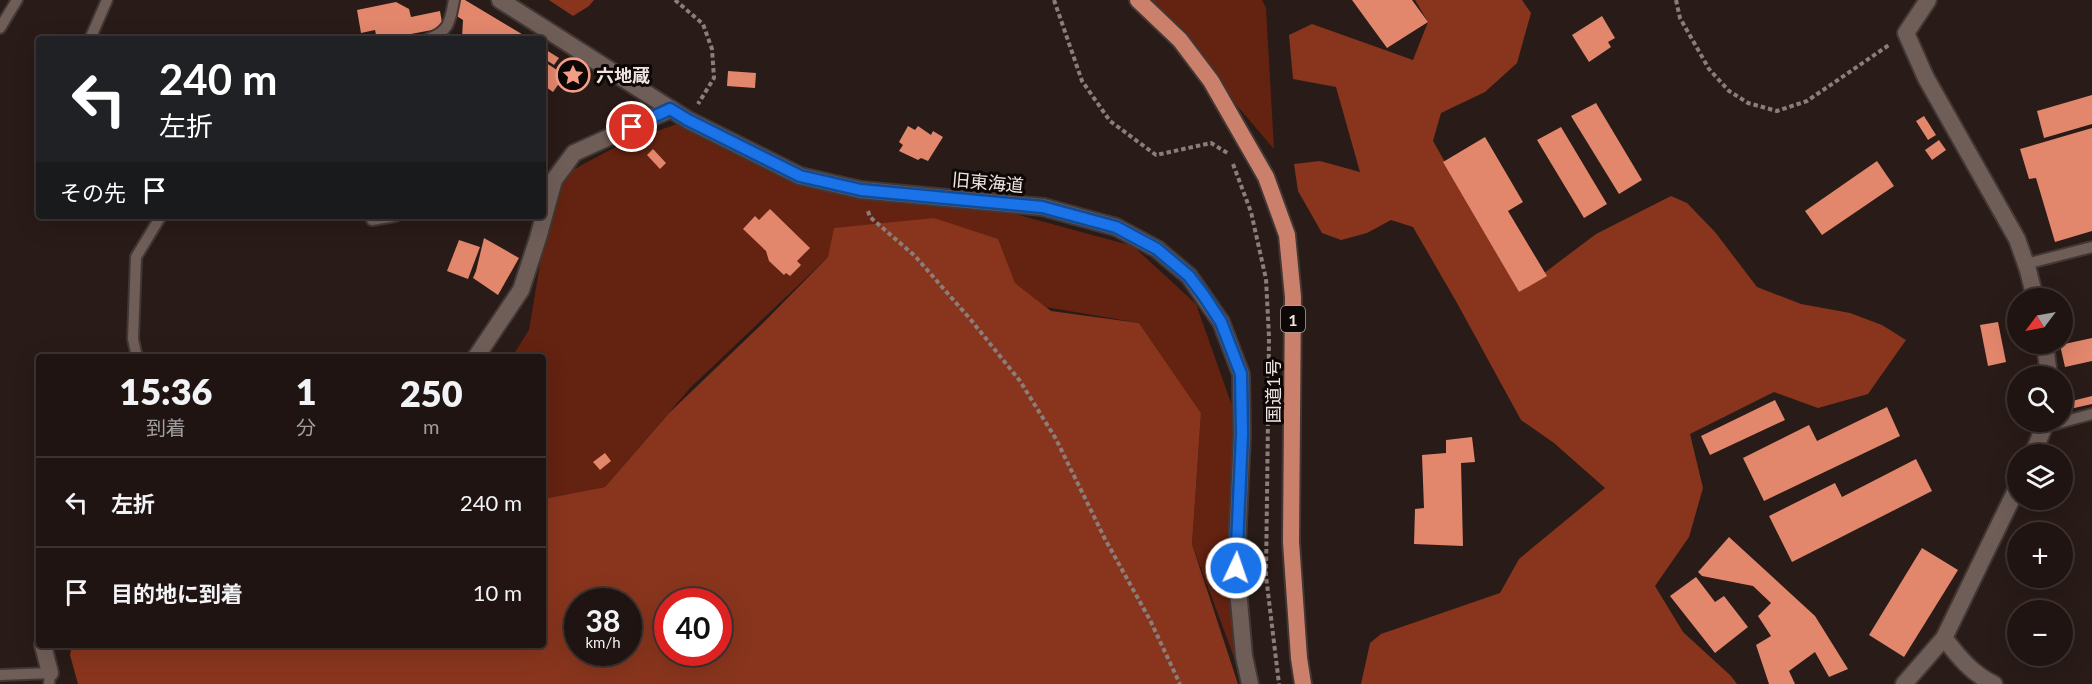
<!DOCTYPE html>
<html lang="ja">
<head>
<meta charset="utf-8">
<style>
  :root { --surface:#1f1411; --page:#271d1a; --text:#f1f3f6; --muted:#a19e9f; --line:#3c3331 }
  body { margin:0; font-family:Lato,"Noto Sans JP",sans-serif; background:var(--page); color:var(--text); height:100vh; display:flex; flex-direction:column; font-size:22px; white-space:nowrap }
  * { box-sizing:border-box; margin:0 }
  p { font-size:20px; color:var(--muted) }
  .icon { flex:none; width:33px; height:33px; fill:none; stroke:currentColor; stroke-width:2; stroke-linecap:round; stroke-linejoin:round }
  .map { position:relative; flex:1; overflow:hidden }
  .drawer { position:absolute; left:36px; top:354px; width:510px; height:294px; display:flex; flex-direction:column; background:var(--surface); border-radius:6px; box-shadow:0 6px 24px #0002,0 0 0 2px var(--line) }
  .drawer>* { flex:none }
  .guide { position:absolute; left:36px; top:36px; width:510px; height:183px; border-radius:6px; box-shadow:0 6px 24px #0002,0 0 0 2px var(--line); background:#202124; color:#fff; overflow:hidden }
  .needle { width:39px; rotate:238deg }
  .buttons { position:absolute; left:2007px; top:288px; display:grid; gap:12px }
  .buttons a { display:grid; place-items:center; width:66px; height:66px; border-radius:50%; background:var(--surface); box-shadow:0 6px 24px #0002,0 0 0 2px var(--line); font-size:30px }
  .speed { position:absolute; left:564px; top:588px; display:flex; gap:12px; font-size:30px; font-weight:700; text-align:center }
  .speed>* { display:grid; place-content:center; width:78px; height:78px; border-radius:50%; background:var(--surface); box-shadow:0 6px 24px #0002,0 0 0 2px var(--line); line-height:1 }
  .speed small { font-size:15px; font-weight:400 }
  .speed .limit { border:9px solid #d22; background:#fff; color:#111 }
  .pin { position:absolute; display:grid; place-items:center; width:51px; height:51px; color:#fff; margin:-26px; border:3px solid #fff; border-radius:50%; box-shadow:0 2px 6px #0007 }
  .me { position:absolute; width:66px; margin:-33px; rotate:3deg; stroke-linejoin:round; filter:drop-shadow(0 0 4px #0008) }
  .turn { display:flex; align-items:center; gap:21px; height:126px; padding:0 24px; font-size:27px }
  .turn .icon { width:78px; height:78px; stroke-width:2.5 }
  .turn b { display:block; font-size:42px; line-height:51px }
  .then { display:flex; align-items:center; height:57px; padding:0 24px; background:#0003; gap:12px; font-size:22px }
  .eta { display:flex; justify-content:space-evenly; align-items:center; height:102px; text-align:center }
  .eta b { font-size:36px; font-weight:800; line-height:42px }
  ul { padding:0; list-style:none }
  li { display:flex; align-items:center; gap:18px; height:90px; padding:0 24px; border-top:2px solid var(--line) }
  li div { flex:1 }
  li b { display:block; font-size:22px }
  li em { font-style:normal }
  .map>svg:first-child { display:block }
  .green { fill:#642210 }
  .forest { fill:#89351d; fill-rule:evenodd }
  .building { fill:#e2866c }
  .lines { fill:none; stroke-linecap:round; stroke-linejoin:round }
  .service-casing { stroke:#423734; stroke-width:14 }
  .minor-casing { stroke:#423734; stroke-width:20 }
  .tertiary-casing { stroke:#423734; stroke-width:20 }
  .trunk-casing { stroke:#423734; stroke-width:20 }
  .path { stroke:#8a7e7a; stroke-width:4; stroke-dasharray:4.5 3; stroke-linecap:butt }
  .service { stroke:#6f5d58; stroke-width:10 }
  .minor { stroke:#6f5d58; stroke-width:16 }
  .tertiary { stroke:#6f5d58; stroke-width:16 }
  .trunk { stroke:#cb806b; stroke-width:16 }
  .route-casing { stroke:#114b97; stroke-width:15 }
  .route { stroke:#1a73e8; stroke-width:10 }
  .labels { text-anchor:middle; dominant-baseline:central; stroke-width:6; stroke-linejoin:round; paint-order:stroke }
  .shield { fill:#0d0706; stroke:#aba29f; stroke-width:1.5 }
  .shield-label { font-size:16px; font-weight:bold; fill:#efe4e1 }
  .poi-label { font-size:18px; font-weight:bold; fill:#efe4e1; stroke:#0d0706; text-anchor:start }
  .street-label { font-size:18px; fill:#efe4e1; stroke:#0d0706 }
</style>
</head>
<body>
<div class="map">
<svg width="2092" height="684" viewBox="0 0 2092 684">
  <rect width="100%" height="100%" fill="#291b17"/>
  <!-- green -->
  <g class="green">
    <path d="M 1147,0 L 1262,0 L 1266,8 L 1274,149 Z"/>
    <path d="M 688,120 L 834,184 L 963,200 L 1133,246 L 1196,304 L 1236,417 L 1241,676 L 1192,544 L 1201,413 L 1139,323 L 1046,307 L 1015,283 L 828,257 L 691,387 L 605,487 L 543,499 L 543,357 L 512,357 L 529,330 L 554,180 L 621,144 Z"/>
  </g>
  <!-- forest -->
  <g class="forest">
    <path d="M 549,0 L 594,0 L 589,6 L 573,16 Z"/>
    <path d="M 1415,0 L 1522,0 L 1531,13 L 1517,63 L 1485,92 L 1441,113 L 1433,141 L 1519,292 L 1596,234 L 1671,196 L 1687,203 L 1715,232 L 1757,287 L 1801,304 L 1850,313 L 1882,325 L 1906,340 L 1868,394 L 1818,408 L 1774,392 L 1690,434 L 1703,488 L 1689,537 L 1655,586 L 1683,632 L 1731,676 L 1737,684 L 1361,684 L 1370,643 L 1381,634 L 1500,593 L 1519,559 L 1605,488 L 1554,443 L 1521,420 L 1457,303 L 1413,227 L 1391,220 L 1367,233 L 1341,240 L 1322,233 L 1298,191 L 1294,164 L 1320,161 L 1360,172 L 1336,87 L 1293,79 L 1289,35 L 1312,24 L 1413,60 L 1428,22 Z"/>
    <path d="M 934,218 L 998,239 L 1015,283 L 1051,311 L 1139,323 L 1201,413 L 1192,544 L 1238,684 L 78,684 L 70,655 L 72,645 L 543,645 L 543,499 L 605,487 L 669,413 L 763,323 L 828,257 L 834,228 ZM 578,602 L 628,602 L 628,652 L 578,652 ZM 668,602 L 718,602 L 718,652 L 668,652 Z"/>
  </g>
  <!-- building -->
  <g class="building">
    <path d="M 459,0 L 465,0 L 530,39 L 464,39 L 462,38 L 463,20 L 452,13 Z"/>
    <path d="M 1352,0 L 1412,0 L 1428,22 L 1387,48 Z"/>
    <path d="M 396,2 L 409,9 L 411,17 L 440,11 L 443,28 L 384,39 L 377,39 L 375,30 L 361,33 L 357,10 Z"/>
    <path d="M 1602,16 L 1615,38 L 1608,42 L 1611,47 L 1589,62 L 1572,35 Z"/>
    <path d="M 543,48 L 559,58 L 554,65 L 543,58 Z"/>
    <path d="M 543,61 L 565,75 L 553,92 L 543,85 Z"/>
    <path d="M 728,71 L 756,73 L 755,88 L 727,86 Z"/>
    <path d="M 2092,95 L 2092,124 L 2044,138 L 2037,111 Z"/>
    <path d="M 1596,103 L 1642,180 L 1619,194 L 1571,116 Z"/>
    <path d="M 1924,116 L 1936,135 L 1928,140 L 1916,121 Z"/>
    <path d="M 908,126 L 915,130 L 918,126 L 931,135 L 933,131 L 943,137 L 928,161 L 921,158 L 918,160 L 899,151 L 903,145 L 899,142 Z"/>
    <path d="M 1561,127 L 1607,204 L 1584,218 L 1537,140 Z"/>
    <path d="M 2092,128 L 2092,231 L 2055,242 L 2036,178 L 2029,179 L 2020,149 Z"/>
    <path d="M 1485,137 L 1523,202 L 1508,211 L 1547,276 L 1519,292 L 1443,162 Z"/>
    <path d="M 1939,140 L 1946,150 L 1932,160 L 1925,150 Z"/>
    <path d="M 653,149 L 666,163 L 660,169 L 647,155 Z"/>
    <path d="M 1877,161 L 1894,186 L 1822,235 L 1805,211 Z"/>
    <path d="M 770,209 L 810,248 L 797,261 L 801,265 L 790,276 L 786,273 L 784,275 L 769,261 L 766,251 L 743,229 L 755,216 L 759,220 Z"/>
    <path d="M 484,238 L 519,258 L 498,295 L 473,278 L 476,271 Z"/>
    <path d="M 459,240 L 480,247 L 468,279 L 447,271 Z"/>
    <path d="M 1998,322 L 2006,362 L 1988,366 L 1980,325 Z"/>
    <path d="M 2092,338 L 2092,361 L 2065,367 L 2060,345 Z"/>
    <path d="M 2092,396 L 2092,404 L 2074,408 L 2072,401 Z"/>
    <path d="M 1775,400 L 1785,420 L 1710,455 L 1701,436 Z"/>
    <path d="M 1887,407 L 1900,436 L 1764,501 L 1743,458 L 1809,425 L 1817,441 Z"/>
    <path d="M 1472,437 L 1475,462 L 1461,463 L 1463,546 L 1414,544 L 1415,509 L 1424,508 L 1422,455 L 1446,453 L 1446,440 Z"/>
    <path d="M 605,453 L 611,461 L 600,470 L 593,462 Z"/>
    <path d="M 1916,459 L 1932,491 L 1792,562 L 1769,516 L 1835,483 L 1842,497 Z"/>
    <path d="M 1729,537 L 1815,616 L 1848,669 L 1829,677 L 1815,652 L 1789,671 L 1795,684 L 1769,684 L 1756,645 L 1771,636 L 1758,616 L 1771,603 L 1753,586 L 1702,576 L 1698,572 Z"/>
    <path d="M 1922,548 L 1958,570 L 1904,657 L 1869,635 Z"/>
    <path d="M 1696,577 L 1715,602 L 1724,596 L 1748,627 L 1715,653 L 1670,596 Z"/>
  </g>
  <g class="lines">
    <!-- service casing -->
    <g class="service-casing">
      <g id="service">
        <path d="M 0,28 L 17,0"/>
        <path d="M 90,39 L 107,0"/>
        <path d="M 428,39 C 450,31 450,21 454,0"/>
        <path d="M 372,220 L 395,216"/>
        <path d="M 2026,264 L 2092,247"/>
        <path d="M 137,357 L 133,339 L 136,257 L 161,216"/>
        <path d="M 2044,427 L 2092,414"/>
        <path d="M 0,675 L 50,673 L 49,684"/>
      </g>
    </g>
    <!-- minor casing -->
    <g class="minor-casing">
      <g id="minor">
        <path d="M 1928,0 L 1906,33 L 1926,78 L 2017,239 L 2028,270 L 2035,298"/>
        <path d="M 2045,344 L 2049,376"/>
        <path d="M 476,357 L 521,290 L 538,238 L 554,180 L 574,153 L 671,109"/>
        <path d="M 2033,454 L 2046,422"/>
        <path d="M 1944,638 C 1958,656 1972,674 1994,684"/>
        <path d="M 43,645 L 50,673"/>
        <path d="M 1904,684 L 1944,638 L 2018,486"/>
      </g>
    </g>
    <!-- tertiary casing -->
    <g class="tertiary-casing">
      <path id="tertiary" d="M 500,0 L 688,120 L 800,176 L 861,190 L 1043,207 L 1116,227 L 1157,249 L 1189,276 L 1221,322 L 1241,374 L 1242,434 L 1236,568 L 1244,656 L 1250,684"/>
    </g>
    <!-- trunk casing -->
    <g class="trunk-casing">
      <path id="trunk" d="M 1138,0 L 1180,40 L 1211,81 L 1266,177 L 1287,235 L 1293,297 L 1291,542 L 1299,658 L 1303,684"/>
    </g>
    <!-- path -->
    <g class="path">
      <path d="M 675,0 L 703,24 L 712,49 L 714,78 L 698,104"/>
      <path d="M 1054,0 L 1082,81 L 1110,121 L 1156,155 L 1211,143 L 1229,154"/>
      <path d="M 1676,0 L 1680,18 L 1709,69 L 1729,91 L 1748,103 L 1777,111 L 1807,101 L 1889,45"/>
      <path d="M 1233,164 L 1251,212 L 1266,279 L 1269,337 L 1266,576 L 1279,684"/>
      <path d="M 868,211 L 870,217 L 915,256 L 971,320 L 1020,381 L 1056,439 L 1105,539 L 1150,620 L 1180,684"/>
    </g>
    <!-- service -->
    <use href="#service" class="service"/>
    <!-- minor -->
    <use href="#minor" class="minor"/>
    <!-- tertiary -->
    <use href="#tertiary" class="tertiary"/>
    <!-- trunk -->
    <use href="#trunk" class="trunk"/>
  </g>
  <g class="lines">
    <!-- route casing -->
    <g class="route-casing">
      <path id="route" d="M 632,127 L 670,109 L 688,120 L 800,176 L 861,190 L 1042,207 L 1116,227 L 1157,249 L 1189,276 L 1204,296 L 1221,322 L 1241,374 L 1242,434 L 1236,568"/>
    </g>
    <!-- route -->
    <use href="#route" class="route"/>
  </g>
  <!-- icons -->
  <defs>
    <g id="sight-ring" transform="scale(1.725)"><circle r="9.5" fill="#0d0706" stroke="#f49e87" stroke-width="1.5"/><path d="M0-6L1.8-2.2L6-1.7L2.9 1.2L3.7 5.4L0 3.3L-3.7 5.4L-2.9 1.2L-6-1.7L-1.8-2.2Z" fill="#f49e87"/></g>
  </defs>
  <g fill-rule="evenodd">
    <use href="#sight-ring" x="573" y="75"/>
  </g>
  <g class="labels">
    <!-- shield labels -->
    <rect class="shield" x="1281" y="306" width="24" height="26" rx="4.5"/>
    <g class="shield-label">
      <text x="1293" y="319">1</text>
    </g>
    <!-- poi labels -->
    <g class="poi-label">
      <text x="596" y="75">六地蔵</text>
    </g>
    <!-- street labels -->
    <g class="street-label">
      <text transform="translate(988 182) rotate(5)">旧東海道</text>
      <text transform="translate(1273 391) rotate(-90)">国道1号</text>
    </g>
  </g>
</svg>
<div class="buttons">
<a><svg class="needle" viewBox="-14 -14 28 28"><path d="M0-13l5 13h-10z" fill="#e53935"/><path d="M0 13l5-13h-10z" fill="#a19e9f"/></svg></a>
<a><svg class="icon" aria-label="search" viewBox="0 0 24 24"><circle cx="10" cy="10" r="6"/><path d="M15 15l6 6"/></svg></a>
<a><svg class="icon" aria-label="layers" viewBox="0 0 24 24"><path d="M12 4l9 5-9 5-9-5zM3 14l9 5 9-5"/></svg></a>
<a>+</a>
<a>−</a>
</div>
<div class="speed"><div>38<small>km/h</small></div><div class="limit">40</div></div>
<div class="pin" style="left:632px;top:127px;background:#d93025"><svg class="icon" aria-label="arrive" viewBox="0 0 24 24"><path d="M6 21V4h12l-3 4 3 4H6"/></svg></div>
<svg class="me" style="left:1236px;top:568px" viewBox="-20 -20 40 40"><circle r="17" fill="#1a73e8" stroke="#fff" stroke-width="3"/><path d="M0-11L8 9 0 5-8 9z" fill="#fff"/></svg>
<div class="guide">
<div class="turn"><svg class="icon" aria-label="left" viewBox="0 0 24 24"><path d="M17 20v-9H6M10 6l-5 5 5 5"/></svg><div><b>240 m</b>左折</div></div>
<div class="then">その先<svg class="icon" aria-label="arrive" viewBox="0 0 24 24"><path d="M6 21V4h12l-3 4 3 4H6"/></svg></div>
</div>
<section class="drawer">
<div class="eta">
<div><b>15:36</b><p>到着</p></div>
<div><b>1</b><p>分</p></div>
<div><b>250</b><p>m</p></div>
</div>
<ul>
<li><svg class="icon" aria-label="left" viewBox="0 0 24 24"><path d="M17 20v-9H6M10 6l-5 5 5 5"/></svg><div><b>左折</b></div><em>240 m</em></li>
<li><svg class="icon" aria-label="arrive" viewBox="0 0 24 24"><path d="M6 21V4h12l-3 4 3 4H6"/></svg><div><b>目的地に到着</b></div><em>10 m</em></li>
</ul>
</section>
</div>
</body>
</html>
